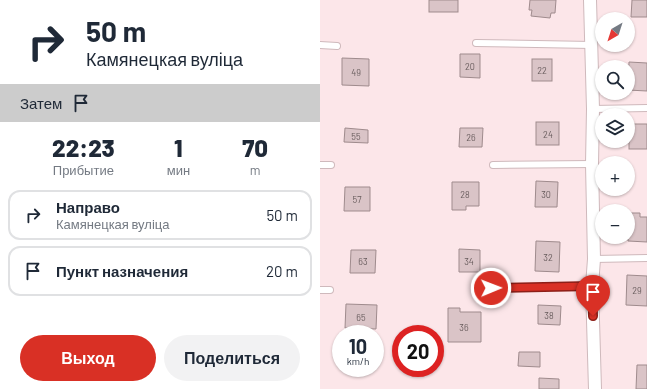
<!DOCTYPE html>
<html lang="ru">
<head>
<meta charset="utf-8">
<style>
  :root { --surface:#fff; --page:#f2f2f3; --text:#1f2937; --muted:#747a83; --line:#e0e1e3; --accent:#d93025 }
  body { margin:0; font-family:Barlow,sans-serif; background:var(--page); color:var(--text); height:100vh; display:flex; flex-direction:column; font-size:15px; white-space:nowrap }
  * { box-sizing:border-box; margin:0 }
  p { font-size:13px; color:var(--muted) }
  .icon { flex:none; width:22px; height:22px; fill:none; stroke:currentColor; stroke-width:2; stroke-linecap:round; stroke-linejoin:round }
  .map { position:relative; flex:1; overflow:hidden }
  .side { display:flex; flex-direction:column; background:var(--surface); width:320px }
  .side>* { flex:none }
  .guide { background:#fff; color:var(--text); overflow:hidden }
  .needle { width:26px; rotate:219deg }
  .fabs { position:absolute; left:275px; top:12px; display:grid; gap:8px }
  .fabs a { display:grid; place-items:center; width:40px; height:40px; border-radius:50%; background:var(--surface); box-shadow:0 1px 3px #0004; font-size:20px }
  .speed { position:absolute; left:12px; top:325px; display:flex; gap:8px; font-size:20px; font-weight:700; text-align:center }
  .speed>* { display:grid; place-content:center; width:52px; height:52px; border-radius:50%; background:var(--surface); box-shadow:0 1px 3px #0004; line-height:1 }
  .speed small { font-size:10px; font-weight:400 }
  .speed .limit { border:6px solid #d22; background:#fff; color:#111 }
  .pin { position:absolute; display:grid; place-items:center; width:34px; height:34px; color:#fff; margin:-41px -17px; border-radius:50% 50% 50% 0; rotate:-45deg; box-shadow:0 0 4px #0007 }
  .pin .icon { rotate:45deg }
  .me { position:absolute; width:44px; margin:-22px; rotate:89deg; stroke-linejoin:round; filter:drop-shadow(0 0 3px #0008) }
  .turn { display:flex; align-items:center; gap:14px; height:84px; padding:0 20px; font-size:18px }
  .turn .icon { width:52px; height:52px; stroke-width:2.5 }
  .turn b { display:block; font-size:28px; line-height:34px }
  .then { display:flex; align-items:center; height:38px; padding:0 20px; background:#0003; gap:8px; font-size:15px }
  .eta { display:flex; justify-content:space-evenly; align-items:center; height:68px; text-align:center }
  .eta b { font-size:24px; font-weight:800; line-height:28px }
  .action { display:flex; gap:8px; margin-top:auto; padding:8px 20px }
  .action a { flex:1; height:46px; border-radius:24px; background:var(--accent); color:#fff; font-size:16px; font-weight:800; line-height:46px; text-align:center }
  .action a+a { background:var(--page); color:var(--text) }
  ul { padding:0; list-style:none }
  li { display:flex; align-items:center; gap:12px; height:50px; margin:0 8px 6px; padding:0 12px; border:2px solid var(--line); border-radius:12px }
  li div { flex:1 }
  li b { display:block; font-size:15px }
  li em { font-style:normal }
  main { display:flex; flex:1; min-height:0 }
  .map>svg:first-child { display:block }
  .building { fill:#dac4c7; stroke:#9f8b8d }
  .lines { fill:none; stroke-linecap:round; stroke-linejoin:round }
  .service-casing { stroke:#cfb9bc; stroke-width:8 }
  .minor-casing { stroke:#cfb9bc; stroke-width:14 }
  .service { stroke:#fff; stroke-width:6 }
  .minor { stroke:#fff; stroke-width:12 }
  .route-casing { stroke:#8d1f18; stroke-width:10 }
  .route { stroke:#d93025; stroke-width:7 }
  .labels { text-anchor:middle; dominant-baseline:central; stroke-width:3.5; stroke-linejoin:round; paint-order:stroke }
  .number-label { font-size:9px; fill:#685c5d }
</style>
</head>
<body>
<main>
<section class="side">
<div class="guide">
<div class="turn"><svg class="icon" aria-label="right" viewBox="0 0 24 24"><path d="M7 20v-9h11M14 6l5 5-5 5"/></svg><div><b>50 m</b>Камянецкая вуліца</div></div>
<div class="then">Затем<svg class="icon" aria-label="arrive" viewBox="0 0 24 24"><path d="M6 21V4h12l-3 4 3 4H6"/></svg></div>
</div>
<div class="eta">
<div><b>22:23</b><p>Прибытие</p></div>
<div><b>1</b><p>мин</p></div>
<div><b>70</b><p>m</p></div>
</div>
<ul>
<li><svg class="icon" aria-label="right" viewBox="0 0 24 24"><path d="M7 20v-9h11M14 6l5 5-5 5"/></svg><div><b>Направо</b><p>Камянецкая вуліца</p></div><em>50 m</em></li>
<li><svg class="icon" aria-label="arrive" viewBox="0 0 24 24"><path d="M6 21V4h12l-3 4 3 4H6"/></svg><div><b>Пункт назначения</b></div><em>20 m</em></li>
</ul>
<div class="action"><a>Выход</a><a>Поделиться</a></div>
</section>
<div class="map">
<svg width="327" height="389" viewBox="0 0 327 389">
  <rect width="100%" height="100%" fill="#fce6e9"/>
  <!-- building -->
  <g class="building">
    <rect x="109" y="0" width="29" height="12"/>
    <path d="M 210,0 L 236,0 L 235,13 L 231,13 L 230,18 L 211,16 L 212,10 L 209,10 Z"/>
    <path d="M 312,0 L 327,0 L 327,17 L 311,17 Z"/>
    <path d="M 140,54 L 160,54 L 160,78 L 140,77 Z"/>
    <path d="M 22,58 L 49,59 L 49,86 L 22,85 Z"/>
    <rect x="212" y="59" width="20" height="22"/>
    <path d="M 309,62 L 327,63 L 327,91 L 308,90 Z"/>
    <rect x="216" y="122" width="23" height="23"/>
    <rect x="309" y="124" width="18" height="25"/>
    <path d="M 25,128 L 48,130 L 48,143 L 24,142 Z"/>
    <path d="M 140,128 L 163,128 L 162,147 L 139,147 Z"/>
    <path d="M 216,181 L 238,182 L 237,207 L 215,207 Z"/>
    <path d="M 132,182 L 159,182 L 159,206 L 146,206 L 146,210 L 132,210 Z"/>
    <path d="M 25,187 L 50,187 L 50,211 L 24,211 Z"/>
    <path d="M 308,213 L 320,213 L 320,217 L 327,217 L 327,242 L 308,241 Z"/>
    <path d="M 216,241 L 240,242 L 239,272 L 215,271 Z"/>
    <path d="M 139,249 L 160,250 L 160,272 L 139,272 Z"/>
    <path d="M 31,250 L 56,250 L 55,273 L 30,273 Z"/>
    <path d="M 307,275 L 327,276 L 327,306 L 306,305 Z"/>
    <path d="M 26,304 L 57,305 L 56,329 L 25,328 Z"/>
    <path d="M 218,305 L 241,306 L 240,325 L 218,324 Z"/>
    <path d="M 128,308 L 140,308 L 140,312 L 161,312 L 161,342 L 128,342 Z"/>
    <path d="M 199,352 L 220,352 L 220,367 L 198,366 Z"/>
    <path d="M 317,365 L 327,365 L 327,389 L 316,389 Z"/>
    <path d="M 219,378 L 239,379 L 239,389 L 219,389 Z"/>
  </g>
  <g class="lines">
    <!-- service casing -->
    <g class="service-casing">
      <g id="service">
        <path d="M 156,43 L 272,45"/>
        <path d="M 0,45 L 17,46"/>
        <path d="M 273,109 L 327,108"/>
        <path d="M 0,165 L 11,165"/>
        <path d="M 173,165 L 272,164"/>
        <path d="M 274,259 L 327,258"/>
        <path d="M 171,288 L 272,286"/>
        <path d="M 0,290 L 10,290"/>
      </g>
    </g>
    <!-- minor casing -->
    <g class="minor-casing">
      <path id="minor" d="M 270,0 L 273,109 L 272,164 L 274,259 L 272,286 L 275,389"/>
    </g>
    <!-- service -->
    <use href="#service" class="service"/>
    <!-- minor -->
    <use href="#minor" class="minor"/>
  </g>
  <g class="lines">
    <!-- route casing -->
    <g class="route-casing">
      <path id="route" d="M 171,288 L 272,286 L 273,316"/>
    </g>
    <!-- route -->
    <use href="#route" class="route"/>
  </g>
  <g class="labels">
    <!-- number labels -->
    <g class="number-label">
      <text x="150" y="66">20</text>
      <text x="222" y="70">22</text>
      <text x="36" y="72">49</text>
      <text x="228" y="134">24</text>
      <text x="36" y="136">55</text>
      <text x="151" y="137">26</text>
      <text x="145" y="194">28</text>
      <text x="226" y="194">30</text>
      <text x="37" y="199">57</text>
      <text x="228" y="257">32</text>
      <text x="43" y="261">63</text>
      <text x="149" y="261">34</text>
      <text x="317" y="290">29</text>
      <text x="229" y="315">38</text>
      <text x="41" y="317">65</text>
      <text x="144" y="327">36</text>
    </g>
  </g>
</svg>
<div class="fabs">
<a><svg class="needle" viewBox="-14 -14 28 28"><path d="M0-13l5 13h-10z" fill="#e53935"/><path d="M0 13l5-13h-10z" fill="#747a83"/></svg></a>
<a><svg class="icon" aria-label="search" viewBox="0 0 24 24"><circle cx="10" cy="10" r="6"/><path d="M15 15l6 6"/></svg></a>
<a><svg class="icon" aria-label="layers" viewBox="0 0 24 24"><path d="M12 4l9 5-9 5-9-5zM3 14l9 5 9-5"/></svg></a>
<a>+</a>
<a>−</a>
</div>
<div class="speed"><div>10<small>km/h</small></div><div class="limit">20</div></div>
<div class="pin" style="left:273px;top:316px;background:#d93025"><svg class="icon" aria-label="arrive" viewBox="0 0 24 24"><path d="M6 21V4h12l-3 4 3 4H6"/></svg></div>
<svg class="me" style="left:171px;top:288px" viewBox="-20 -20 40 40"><circle r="17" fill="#d93025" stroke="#fff" stroke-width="3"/><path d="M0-11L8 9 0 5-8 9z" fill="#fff"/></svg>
</div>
</main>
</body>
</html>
